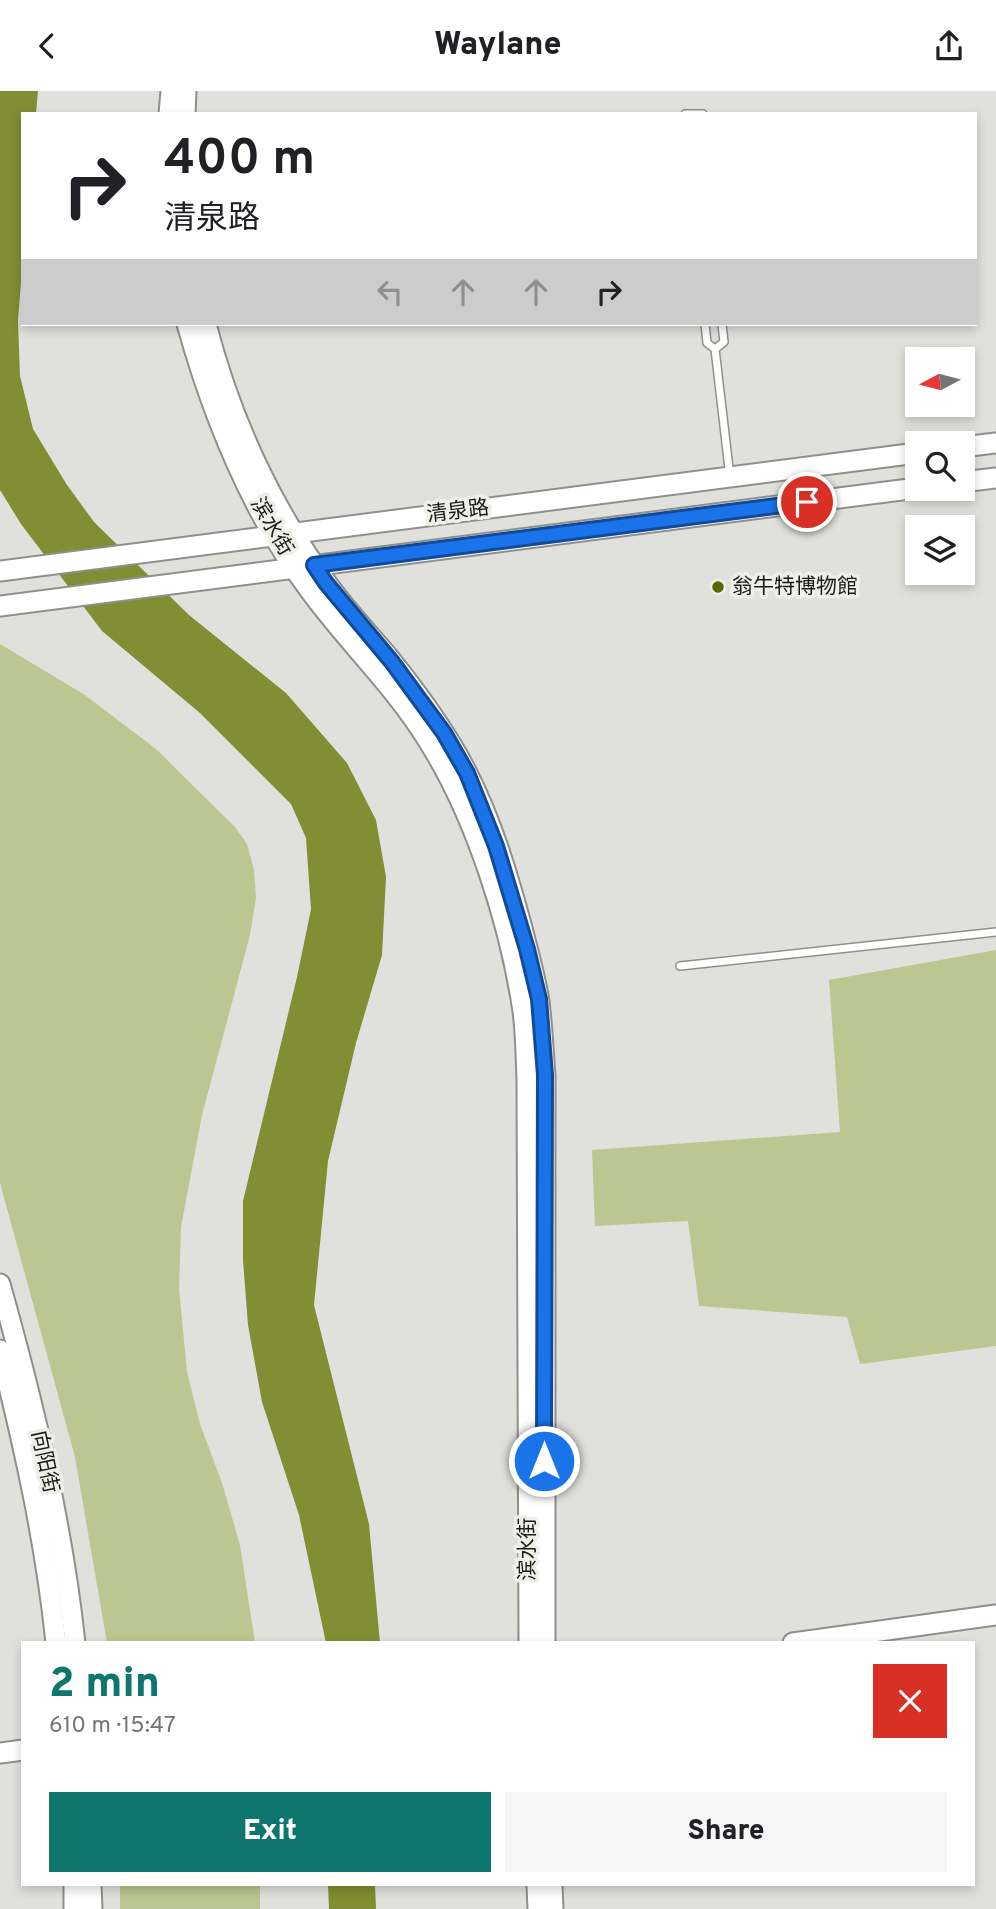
<!DOCTYPE html>
<html lang="en">
<head>
<meta charset="utf-8">
<style>
  :root { --surface:#fff; --page:#f6f6f6; --text:#202124; --muted:#757577; --accent:#0f766e }
  body { margin:0; font-family:Overpass,"Noto Sans SC",sans-serif; background:var(--page); color:var(--text); height:100vh; display:flex; flex-direction:column; font-size:26px; white-space:nowrap }
  * { box-sizing:border-box; margin:0 }
  p { font-size:23px; color:var(--muted) }
  .icon { flex:none; width:38px; height:38px; fill:none; stroke:currentColor; stroke-width:2; stroke-linecap:round; stroke-linejoin:round }
  .map { position:relative; flex:1; overflow:hidden }
  .drawer { position:absolute; left:21px; top:1550px; width:954px; height:245px; display:flex; flex-direction:column; background:var(--surface); border-radius:0px; box-shadow:0 4px 10px #0003 }
  .drawer>* { flex:none }
  .top-card { position:absolute; left:21px; top:21px; width:956px; height:214px; border-radius:0px; box-shadow:0 4px 10px #0003; background:#fff; color:var(--text); overflow:hidden }
  .needle { width:46px; rotate:263deg }
  .tools { position:absolute; left:905px; top:256px; display:grid; gap:14px }
  .tools a { display:grid; place-items:center; width:70px; height:70px; border-radius:0px; background:var(--surface); box-shadow:0 4px 10px #0003; font-size:35px }
  .pin { position:absolute; display:grid; place-items:center; width:60px; height:60px; color:#fff; margin:-30px; border:4px solid #fff; border-radius:50%; box-shadow:0 2px 7px #0007 }
  .me { position:absolute; width:77px; margin:-38px; rotate:0deg; stroke-linejoin:round; filter:drop-shadow(0 0 5px #0008) }
  .turn { display:flex; align-items:center; gap:24px; height:147px; padding:0 28px; font-size:32px }
  .turn .icon { width:91px; height:91px; stroke-width:2.5 }
  .turn b { display:block; font-size:49px; line-height:60px }
  .lanes { display:flex; align-items:center; height:66px; padding:0 28px; background:#0003; justify-content:center; gap:35px; direction:ltr }
  .lanes .off { opacity:.35 }
  .round { display:grid; place-items:center; flex:none; width:74px; height:74px; border-radius:0px; background:var(--page) }
  .overview { display:flex; align-items:center; justify-content:space-between; height:119px; padding:0 28px }
  h1 { font-size:42px; font-weight:800; line-height:52px; color:var(--accent) }
  .action { display:flex; gap:14px; margin-top:auto; padding:14px 28px }
  .action a { flex:1; height:80px; border-radius:0px; background:var(--accent); color:#fff; font-size:28px; font-weight:800; line-height:80px; text-align:center }
  .action a+a { background:var(--page); color:var(--text) }
  header { display:flex; justify-content:space-between; align-items:center; height:91px; padding:0 28px; background:var(--surface); font-size:32px; font-weight:800 }
  .map>svg:first-child { display:block }
  .green { fill:#bcc690 }
  .water { fill:#828e33 }
  .lines { fill:none; stroke-linecap:round; stroke-linejoin:round }
  .lane-casing { stroke:#8f908b; stroke-width:10 }
  .secondary-casing { stroke:#8f908b; stroke-width:23 }
  .lane { stroke:#fff; stroke-width:7 }
  .secondary { stroke:#fff; stroke-width:19 }
  .route-casing { stroke:#114b97; stroke-width:18 }
  .route { stroke:#1a73e8; stroke-width:12 }
  .poi-dot { fill:#5a6506; stroke:#edefe9; stroke-width:2.5 }
  .labels { text-anchor:middle; dominant-baseline:central; stroke-width:7; stroke-linejoin:round; paint-order:stroke }
  .street-label { font-size:21px; fill:#1b1c1a; stroke:#edefe9 }
  .poi-label { font-size:21px; fill:#1b1c1a; stroke:#edefe9; text-anchor:start }
</style>
</head>
<body>
<header><svg class="icon" aria-label="back" viewBox="0 0 24 24"><path d="M15 5l-7 7 7 7"/></svg>Waylane<svg class="icon" aria-label="share" viewBox="0 0 24 24"><path d="M12 15V3M7 8l5-5 5 5M5 13v7h14v-7"/></svg></header>
<div class="map">
<svg width="996" height="1818" viewBox="0 0 996 1818">
  <rect width="100%" height="100%" fill="#e0e1dc"/>
  <!-- green -->
  <g class="green">
    <path d="M 0,553 L 85,604 L 156,658 L 235,736 L 247,753 L 254,779 L 256,807 L 250,844 L 202,1024 L 181,1136 L 179,1197 L 187,1281 L 200,1333 L 222,1392 L 240,1454 L 255,1552 L 107,1552 L 75,1366 L 0,1092 Z"/>
    <path d="M 996,859 L 996,1255 L 860,1273 L 847,1226 L 699,1215 L 688,1130 L 595,1135 L 592,1059 L 840,1041 L 829,889 Z"/>
    <rect x="120" y="1794" width="140" height="24"/>
  </g>
  <!-- water -->
  <g class="water">
    <path d="M 0,0 L 38,0 L 36,23 L 23,23 L 23,167 L 18,229 L 20,285 L 33,338 L 67,394 L 94,431 L 189,524 L 286,602 L 347,672 L 376,729 L 386,786 L 382,864 L 356,952 L 328,1070 L 314,1214 L 369,1433 L 380,1552 L 326,1552 L 299,1424 L 262,1311 L 248,1234 L 243,1169 L 243,1110 L 297,886 L 311,818 L 306,747 L 291,713 L 200,622 L 102,540 L 21,433 L 0,399 Z"/>
    <path d="M 328,1794 L 375,1794 L 376,1818 L 329,1818 Z"/>
  </g>
  <g class="lines">
    <!-- lane casing -->
    <g class="lane-casing">
      <g id="lane">
        <path d="M 685,23 L 703,23"/>
        <path d="M 705,233 L 707,252 L 715,258 L 730,386"/>
        <path d="M 715,258 L 724,251 L 722,233"/>
        <path d="M 680,875 L 996,841"/>
      </g>
    </g>
    <!-- secondary casing -->
    <g class="secondary-casing">
      <g id="secondary">
        <path d="M 169,23 L 171,0"/>
        <path d="M 185,23 L 186,0"/>
        <path d="M 187,233 C 213,326 250,418 308,497 C 346,550 395,595 429,651 C 476,726 510,833 523,920 C 526,943 526,966 527,989 L 529,1552"/>
        <path d="M 206,233 C 230,326 269,412 326,491 C 345,518 369,543 390,568 C 418,603 447,642 467,682 C 492,731 508,785 522,837 C 528,861 535,885 539,910 C 542,934 543,959 545,984 L 545,1552"/>
        <path d="M 962,356 L 996,352"/>
        <path d="M 962,391 L 996,387"/>
        <path d="M 0,480 L 917,362"/>
        <path d="M 0,515 L 917,397"/>
        <path d="M 0,1193 C 33,1310 62,1431 75,1552"/>
        <path d="M 0,1259 C 24,1355 46,1453 56,1552"/>
        <path d="M 793,1552 L 996,1524"/>
        <path d="M 0,1662 L 23,1659"/>
        <path d="M 91,1794 L 92,1818"/>
        <path d="M 537,1794 L 538,1818"/>
        <path d="M 552,1794 L 553,1818"/>
        <path d="M 74,1818 L 74,1794"/>
      </g>
    </g>
    <!-- lane -->
    <use href="#lane" class="lane"/>
    <!-- secondary -->
    <use href="#secondary" class="secondary"/>
  </g>
  <g class="lines">
    <!-- route casing -->
    <g class="route-casing">
      <path id="route" d="M 544,1370 L 545,984 L 539,908 L 527,858 L 496,755 L 467,682 L 444,642 L 392,571 L 326,492 L 314,474 L 807,411"/>
    </g>
    <!-- route -->
    <use href="#route" class="route"/>
  </g>
  <!-- markers -->
  <circle class="poi-dot" cx="718" cy="496" r="7"/>
  <g class="labels">
    <!-- street labels -->
    <g class="street-label">
      <text transform="translate(458 421) rotate(-7)">清泉路</text>
      <text transform="translate(271 436) rotate(60)">滨水街</text>
      <text transform="translate(44 1371) rotate(78)">向阳街</text>
      <text transform="translate(528 1458) rotate(-90)">滨水街</text>
    </g>
    <!-- poi labels -->
    <g class="poi-label">
      <text x="732" y="496">翁牛特博物館</text>
    </g>
  </g>
</svg>
<div class="tools">
<a><svg class="needle" viewBox="-14 -14 28 28"><path d="M0-13l5 13h-10z" fill="#e53935"/><path d="M0 13l5-13h-10z" fill="#757577"/></svg></a>
<a><svg class="icon" aria-label="search" viewBox="0 0 24 24"><circle cx="10" cy="10" r="6"/><path d="M15 15l6 6"/></svg></a>
<a><svg class="icon" aria-label="layers" viewBox="0 0 24 24"><path d="M12 4l9 5-9 5-9-5zM3 14l9 5 9-5"/></svg></a>
</div>
<div class="pin" style="left:807px;top:411px;background:#d93025"><svg class="icon" aria-label="arrive" viewBox="0 0 24 24"><path d="M6 21V4h12l-3 4 3 4H6"/></svg></div>
<svg class="me" style="left:544px;top:1370px" viewBox="-20 -20 40 40"><circle r="17" fill="#1a73e8" stroke="#fff" stroke-width="3"/><path d="M0-11L8 9 0 5-8 9z" fill="#fff"/></svg>
<div class="top-card">
<div class="turn"><svg class="icon" aria-label="right" viewBox="0 0 24 24"><path d="M7 20v-9h11M14 6l5 5-5 5"/></svg><div><b>400 m</b>清泉路</div></div>
<div class="lanes"><svg class="icon off" aria-label="left" viewBox="0 0 24 24"><path d="M17 20v-9H6M10 6l-5 5 5 5"/></svg><svg class="icon off" aria-label="ahead" viewBox="0 0 24 24"><path d="M12 20V5M6 11l6-6 6 6"/></svg><svg class="icon off" aria-label="ahead" viewBox="0 0 24 24"><path d="M12 20V5M6 11l6-6 6 6"/></svg><svg class="icon" aria-label="right" viewBox="0 0 24 24"><path d="M7 20v-9h11M14 6l5 5-5 5"/></svg></div>
</div>
<section class="drawer">
<div class="overview"><div><h1>2 min</h1><p>610 m · 15:47</p></div><a class="round" style="background:#d93025;color:#fff"><svg class="icon" aria-label="close" viewBox="0 0 24 24"><path d="M6 6l12 12M18 6L6 18"/></svg></a></div>
<div class="action"><a>Exit</a><a>Share</a></div>
</section>
</div>
</body>
</html>
